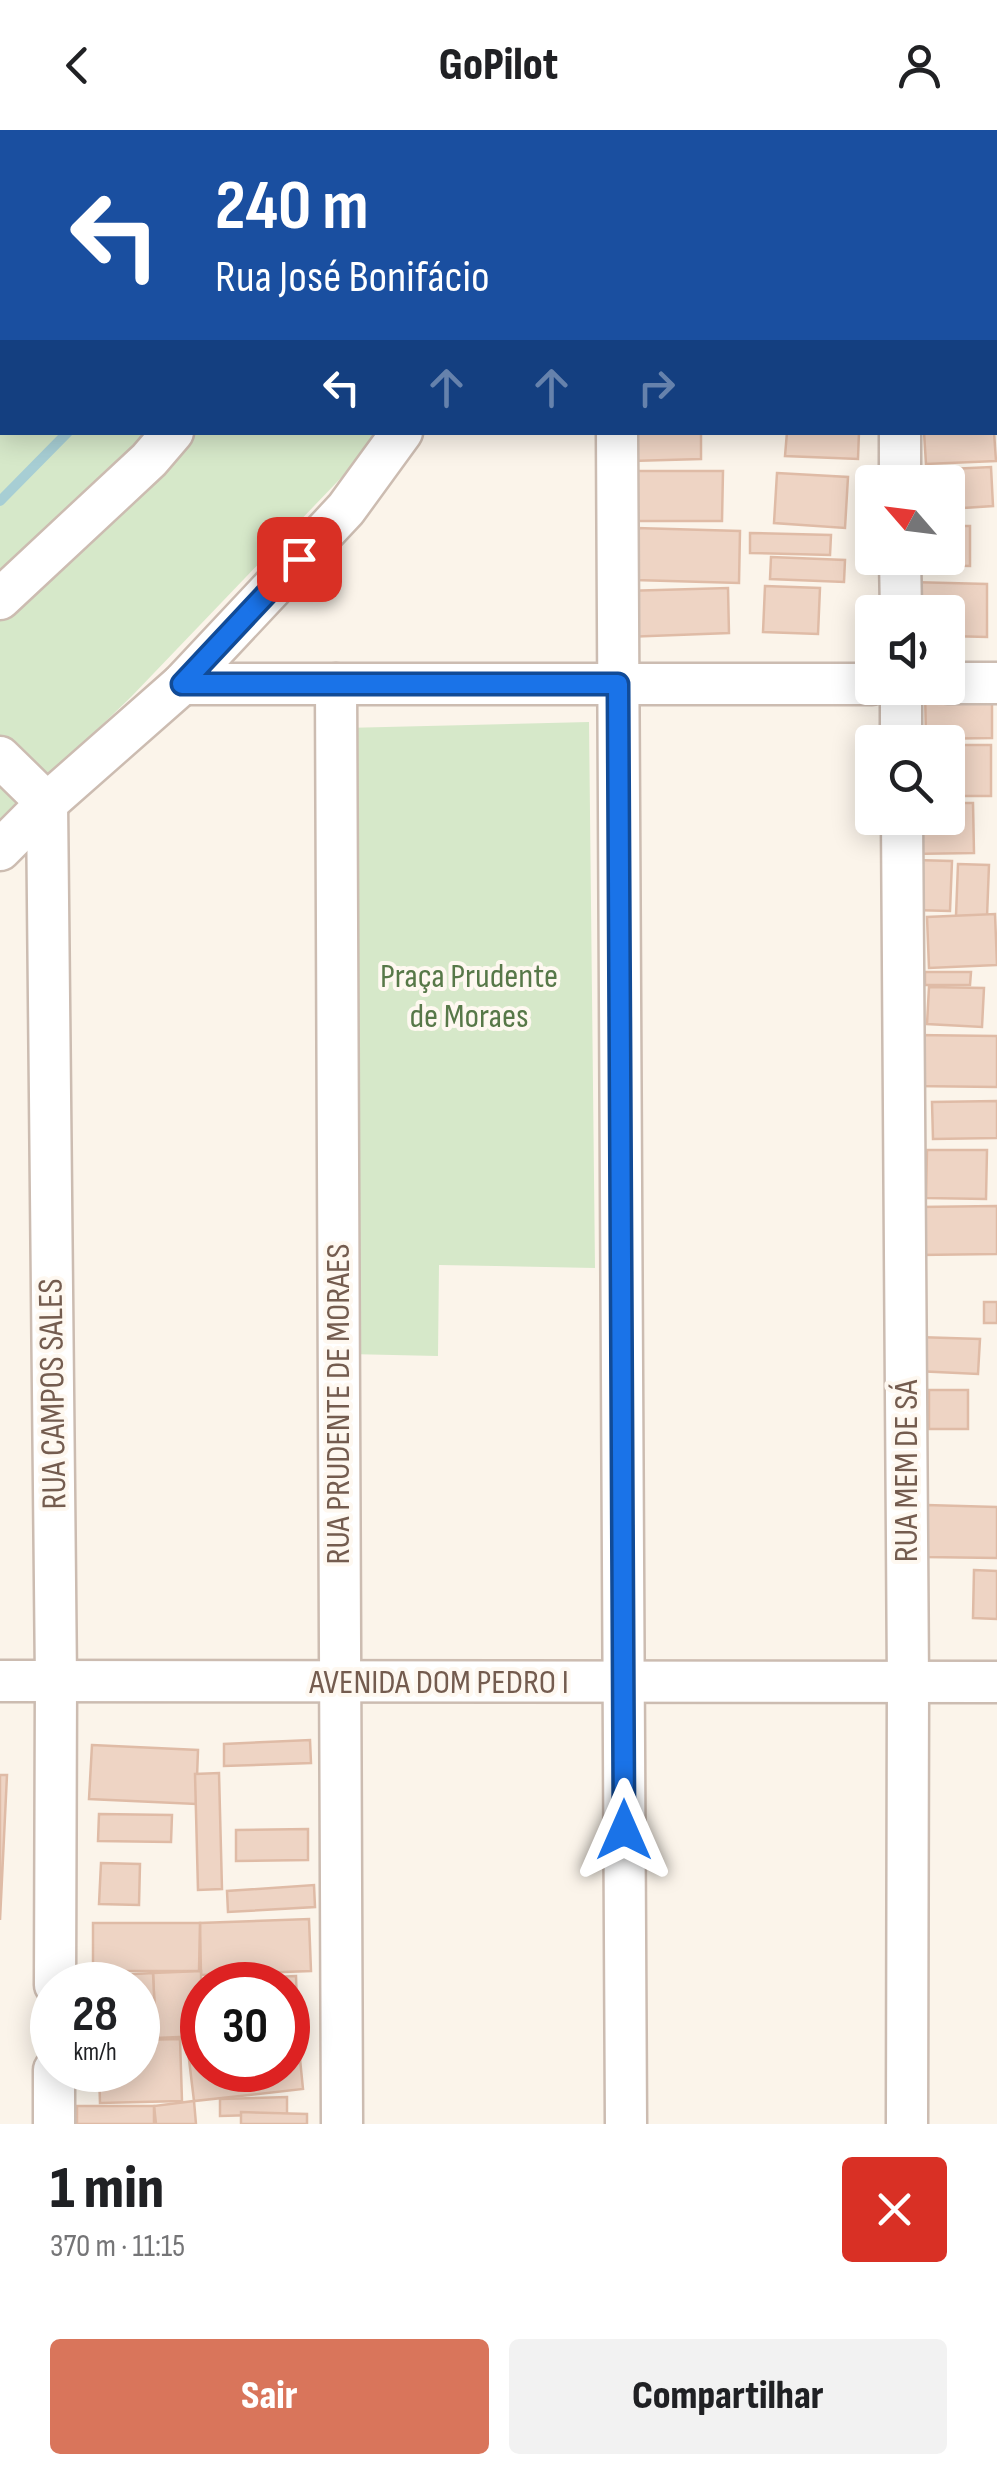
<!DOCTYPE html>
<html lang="pt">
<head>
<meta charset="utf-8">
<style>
  :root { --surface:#fff; --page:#f2f2f2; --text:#202124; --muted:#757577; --accent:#d9755b }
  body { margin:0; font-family:"Sofia Sans Condensed",sans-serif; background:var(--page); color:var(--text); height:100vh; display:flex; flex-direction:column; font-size:38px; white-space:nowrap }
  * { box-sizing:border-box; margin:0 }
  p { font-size:32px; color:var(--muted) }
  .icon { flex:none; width:55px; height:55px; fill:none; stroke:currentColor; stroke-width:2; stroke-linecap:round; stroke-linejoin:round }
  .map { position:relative; height:1994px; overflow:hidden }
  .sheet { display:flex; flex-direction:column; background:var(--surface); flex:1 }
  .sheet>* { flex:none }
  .guide { position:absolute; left:0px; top:0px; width:998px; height:305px; box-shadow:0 5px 25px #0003; background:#1a4fa0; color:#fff; overflow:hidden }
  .needle { width:65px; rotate:298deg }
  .buttons { position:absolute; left:855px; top:335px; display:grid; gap:20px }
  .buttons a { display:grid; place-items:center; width:110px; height:110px; border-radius:10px; background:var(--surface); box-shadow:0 5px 25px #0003; font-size:50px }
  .speed { position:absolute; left:30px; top:1832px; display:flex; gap:20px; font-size:50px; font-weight:700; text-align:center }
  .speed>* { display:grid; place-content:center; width:130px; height:130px; border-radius:50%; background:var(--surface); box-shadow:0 5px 25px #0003; line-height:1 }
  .speed small { font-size:25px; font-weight:400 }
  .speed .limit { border:15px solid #d22; background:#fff; color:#111 }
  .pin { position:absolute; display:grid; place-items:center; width:85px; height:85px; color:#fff; margin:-42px; border-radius:20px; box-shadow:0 5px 15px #0006 }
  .me { position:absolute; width:110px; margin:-55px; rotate:0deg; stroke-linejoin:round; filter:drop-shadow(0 0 8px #0008) }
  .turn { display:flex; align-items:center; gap:35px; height:210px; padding:0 50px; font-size:45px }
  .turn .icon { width:130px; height:130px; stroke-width:2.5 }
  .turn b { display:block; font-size:70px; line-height:85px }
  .lanes { display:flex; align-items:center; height:95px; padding:0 50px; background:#0003; justify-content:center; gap:50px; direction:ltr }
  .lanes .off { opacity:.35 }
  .round { display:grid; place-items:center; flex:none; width:105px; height:105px; border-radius:10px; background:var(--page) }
  .overview { display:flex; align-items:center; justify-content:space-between; height:170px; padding:0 50px }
  h1 { font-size:60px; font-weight:800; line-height:75px }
  .action { display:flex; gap:20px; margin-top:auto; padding:20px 50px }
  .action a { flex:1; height:115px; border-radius:10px; background:var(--accent); color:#fff; font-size:40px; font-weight:800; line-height:115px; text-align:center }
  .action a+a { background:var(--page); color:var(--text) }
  header { display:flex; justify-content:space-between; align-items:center; height:130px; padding:0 50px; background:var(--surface); font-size:45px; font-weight:800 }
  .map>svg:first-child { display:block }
  .green { fill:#d6e8c9 }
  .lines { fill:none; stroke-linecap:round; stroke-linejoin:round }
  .stream { stroke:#a7ced4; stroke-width:10 }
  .building { fill:#eed4c4; stroke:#dfbba6; stroke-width:2.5 }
  .minor-casing { stroke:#ccbcb1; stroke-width:45 }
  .minor { stroke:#fff; stroke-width:40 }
  .route-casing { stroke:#114b97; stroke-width:25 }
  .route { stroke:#1a73e8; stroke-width:18 }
  .labels { text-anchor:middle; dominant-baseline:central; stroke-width:8; stroke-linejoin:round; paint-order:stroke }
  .park-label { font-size:35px; fill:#577848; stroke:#fef8f0 }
  .street-label { font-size:35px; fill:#745c4f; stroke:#fef8f0 }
</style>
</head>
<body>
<header><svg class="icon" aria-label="back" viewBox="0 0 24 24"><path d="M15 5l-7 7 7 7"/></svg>GoPilot<svg class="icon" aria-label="person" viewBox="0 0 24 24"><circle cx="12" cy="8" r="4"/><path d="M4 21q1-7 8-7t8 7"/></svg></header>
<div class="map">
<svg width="997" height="1994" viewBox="0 0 997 1994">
  <rect width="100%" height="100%" fill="#fbf4ea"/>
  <!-- green -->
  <g class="green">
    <path d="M 2,286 L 2,302 L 384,303 L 131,567 L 0,693 L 0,288 Z"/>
    <path d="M 589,592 L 595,1138 L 439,1135 L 438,1226 L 348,1224 L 344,598 Z"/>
  </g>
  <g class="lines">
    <!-- stream -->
    <g class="stream">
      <path d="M 281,2 L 282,0"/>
      <path d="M 0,371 L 68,302"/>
    </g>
  </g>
  <!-- building -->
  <g class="building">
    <path d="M 631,302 L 701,302 L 701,329 L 632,331 Z"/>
    <path d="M 787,302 L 859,302 L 858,329 L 785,326 Z"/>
    <path d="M 924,302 L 994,302 L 996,331 L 926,334 Z"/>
    <path d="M 991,337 L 993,376 L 948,379 L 948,352 L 928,352 L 928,340 Z"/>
    <path d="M 632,341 L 723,341 L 722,391 L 632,391 Z"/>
    <path d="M 777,343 L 848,347 L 845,398 L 774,393 Z"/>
    <path d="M 948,396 L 970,396 L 970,436 L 923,435 L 923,428 L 948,428 Z"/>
    <path d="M 636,398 L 740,401 L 739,453 L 635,450 Z"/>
    <path d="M 750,403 L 831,405 L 830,425 L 750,423 Z"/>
    <path d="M 771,427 L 845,430 L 844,452 L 770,449 Z"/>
    <path d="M 910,452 L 987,454 L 987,507 L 948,506 L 948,482 L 909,482 Z"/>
    <path d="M 765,456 L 820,458 L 818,504 L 763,502 Z"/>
    <path d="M 728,458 L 729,503 L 625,507 L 624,461 Z"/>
    <path d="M 992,559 L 992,608 L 926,609 L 925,560 Z"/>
    <rect x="948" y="615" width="43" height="51"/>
    <path d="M 948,673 L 973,673 L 974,723 L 911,724 L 911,688 L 948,688 Z"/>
    <path d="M 914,730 L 952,731 L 950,781 L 913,780 Z"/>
    <path d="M 958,734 L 989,735 L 987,787 L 956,786 Z"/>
    <path d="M 995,784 L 997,835 L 929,838 L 927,787 Z"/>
    <path d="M 925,842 L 971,842 L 970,855 L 925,855 Z"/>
    <path d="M 929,857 L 984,858 L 982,897 L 927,894 Z"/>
    <path d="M 915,905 L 997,906 L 997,957 L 914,956 Z"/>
    <path d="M 997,971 L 997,1008 L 933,1009 L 932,972 Z"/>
    <path d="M 927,1020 L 987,1020 L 986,1069 L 926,1068 Z"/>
    <path d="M 997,1076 L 997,1124 L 919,1125 L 919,1077 Z"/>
    <rect x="984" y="1172" width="13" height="21"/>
    <path d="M 917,1207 L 980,1209 L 978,1244 L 916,1241 Z"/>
    <rect x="929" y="1260" width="39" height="39"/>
    <path d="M 926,1375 L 997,1377 L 997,1428 L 925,1427 Z"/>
    <path d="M 974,1440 L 997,1441 L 997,1489 L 973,1488 Z"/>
    <path d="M 310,1610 L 311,1633 L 224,1636 L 224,1614 Z"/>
    <path d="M 92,1615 L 198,1620 L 196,1674 L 89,1669 Z"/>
    <path d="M 219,1643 L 222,1759 L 198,1760 L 195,1644 Z"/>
    <path d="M 0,1645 L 7,1645 L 0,1790 Z"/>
    <path d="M 99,1684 L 172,1685 L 171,1712 L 98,1711 Z"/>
    <path d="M 308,1699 L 308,1730 L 236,1731 L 236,1700 Z"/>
    <path d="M 101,1733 L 140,1734 L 139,1775 L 99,1774 Z"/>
    <path d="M 314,1755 L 315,1777 L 228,1782 L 227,1761 Z"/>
    <path d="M 309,1789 L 311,1841 L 201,1845 L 200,1793 Z"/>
    <path d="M 93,1793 L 200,1793 L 199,1841 L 93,1841 Z"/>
    <path d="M 201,1841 L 202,1906 L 156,1908 L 153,1843 Z"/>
    <path d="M 153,1843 L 156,1908 L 138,1909 L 138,1855 L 96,1855 L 96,1846 Z"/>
    <path d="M 296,1846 L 298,1909 L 288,1909 L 288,1855 L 204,1855 L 203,1850 Z"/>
    <path d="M 180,1909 L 182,1971 L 100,1973 L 99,1940 L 138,1940 L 138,1910 Z"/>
    <path d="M 298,1909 L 303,1959 L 194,1971 L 188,1921 L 202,1919 L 202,1940 L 288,1940 L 288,1910 Z"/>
    <path d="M 287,1967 L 287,1984 L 220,1986 L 220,1969 Z"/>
    <path d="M 194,1971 L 196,1994 L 156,1994 L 154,1976 Z"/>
    <rect x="77" y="1976" width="77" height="18"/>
    <path d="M 241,1982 L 307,1984 L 307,1994 L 241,1994 Z"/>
  </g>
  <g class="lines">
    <!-- minor casing -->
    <g class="minor-casing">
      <g id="minor">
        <path d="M 615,0 L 615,2"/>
        <path d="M 899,0 L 899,2"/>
        <path d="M 81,2 L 82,0"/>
        <path d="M 198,2 L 199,0"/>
        <path d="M 369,2 L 371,0"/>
        <path d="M 571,2 L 572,0"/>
        <path d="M 0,227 L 2,216"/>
        <path d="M 0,270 L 2,268"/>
        <path d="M 617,302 L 626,1994"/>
        <path d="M 900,302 L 900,352"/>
        <path d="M 900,428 L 901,482"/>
        <path d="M 0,469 L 149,330 L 173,302"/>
        <path d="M 948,553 L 997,553"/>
        <path d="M 182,554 L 872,554"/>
        <path d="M 336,554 L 342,1994"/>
        <path d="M 901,558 L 901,612"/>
        <path d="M 0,627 L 47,673"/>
        <path d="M 47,673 L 56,1551 L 55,1855"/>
        <path d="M 902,688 L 908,1553 L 907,1994"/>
        <path d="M 0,720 L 47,673 L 182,554 L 346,379 L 402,302"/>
        <path d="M 0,1551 L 997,1552"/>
        <path d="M 54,1994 L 54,1940"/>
      </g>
    </g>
    <!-- minor -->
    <use href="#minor" class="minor"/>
  </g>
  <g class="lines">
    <!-- route casing -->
    <g class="route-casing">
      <path id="route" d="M 299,429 L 182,554 L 618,554 L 624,1700"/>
    </g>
    <!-- route -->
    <use href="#route" class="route"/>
  </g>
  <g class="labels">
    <!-- park labels -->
    <g class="park-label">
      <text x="469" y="846">Praça Prudente<tspan x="469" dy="40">de Moraes</tspan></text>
    </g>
    <!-- street labels -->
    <g class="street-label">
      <text transform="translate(53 1264) rotate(-91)">RUA CAMPOS SALES</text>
      <text transform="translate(338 1274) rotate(-90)">RUA PRUDENTE DE MORAES</text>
      <text transform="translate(906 1341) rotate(-90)">RUA MEM DE SÁ</text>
      <text x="439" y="1552">AVENIDA DOM PEDRO I</text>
    </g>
  </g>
</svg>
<div class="buttons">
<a><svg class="needle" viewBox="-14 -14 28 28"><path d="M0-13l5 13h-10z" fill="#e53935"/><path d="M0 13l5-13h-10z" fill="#757577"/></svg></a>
<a><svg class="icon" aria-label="sound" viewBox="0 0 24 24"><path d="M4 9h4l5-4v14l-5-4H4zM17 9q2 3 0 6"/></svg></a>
<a><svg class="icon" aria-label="search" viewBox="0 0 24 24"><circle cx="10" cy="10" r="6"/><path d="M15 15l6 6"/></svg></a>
</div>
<div class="speed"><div>28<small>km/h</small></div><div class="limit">30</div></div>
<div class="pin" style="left:299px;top:429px;background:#d93025"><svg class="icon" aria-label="arrive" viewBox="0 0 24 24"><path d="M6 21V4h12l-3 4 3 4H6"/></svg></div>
<svg class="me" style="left:624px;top:1700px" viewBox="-20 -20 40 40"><path d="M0-17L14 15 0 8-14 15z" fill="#1a73e8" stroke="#fff" stroke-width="4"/></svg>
<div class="guide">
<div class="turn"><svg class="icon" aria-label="left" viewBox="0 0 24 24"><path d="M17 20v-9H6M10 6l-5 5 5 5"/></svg><div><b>240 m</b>Rua José Bonifácio</div></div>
<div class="lanes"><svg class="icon" aria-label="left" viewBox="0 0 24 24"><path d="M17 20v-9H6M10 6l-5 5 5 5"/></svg><svg class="icon off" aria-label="ahead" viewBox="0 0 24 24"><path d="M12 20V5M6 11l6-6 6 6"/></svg><svg class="icon off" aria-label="ahead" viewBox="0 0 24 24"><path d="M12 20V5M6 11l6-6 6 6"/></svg><svg class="icon off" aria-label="right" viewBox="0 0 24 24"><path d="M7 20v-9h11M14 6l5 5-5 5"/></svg></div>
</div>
</div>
<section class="sheet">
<div class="overview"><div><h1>1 min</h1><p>370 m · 11:15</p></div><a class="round" style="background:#d93025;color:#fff"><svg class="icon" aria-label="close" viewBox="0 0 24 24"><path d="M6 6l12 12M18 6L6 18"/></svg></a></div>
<div class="action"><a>Sair</a><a>Compartilhar</a></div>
</section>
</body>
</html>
